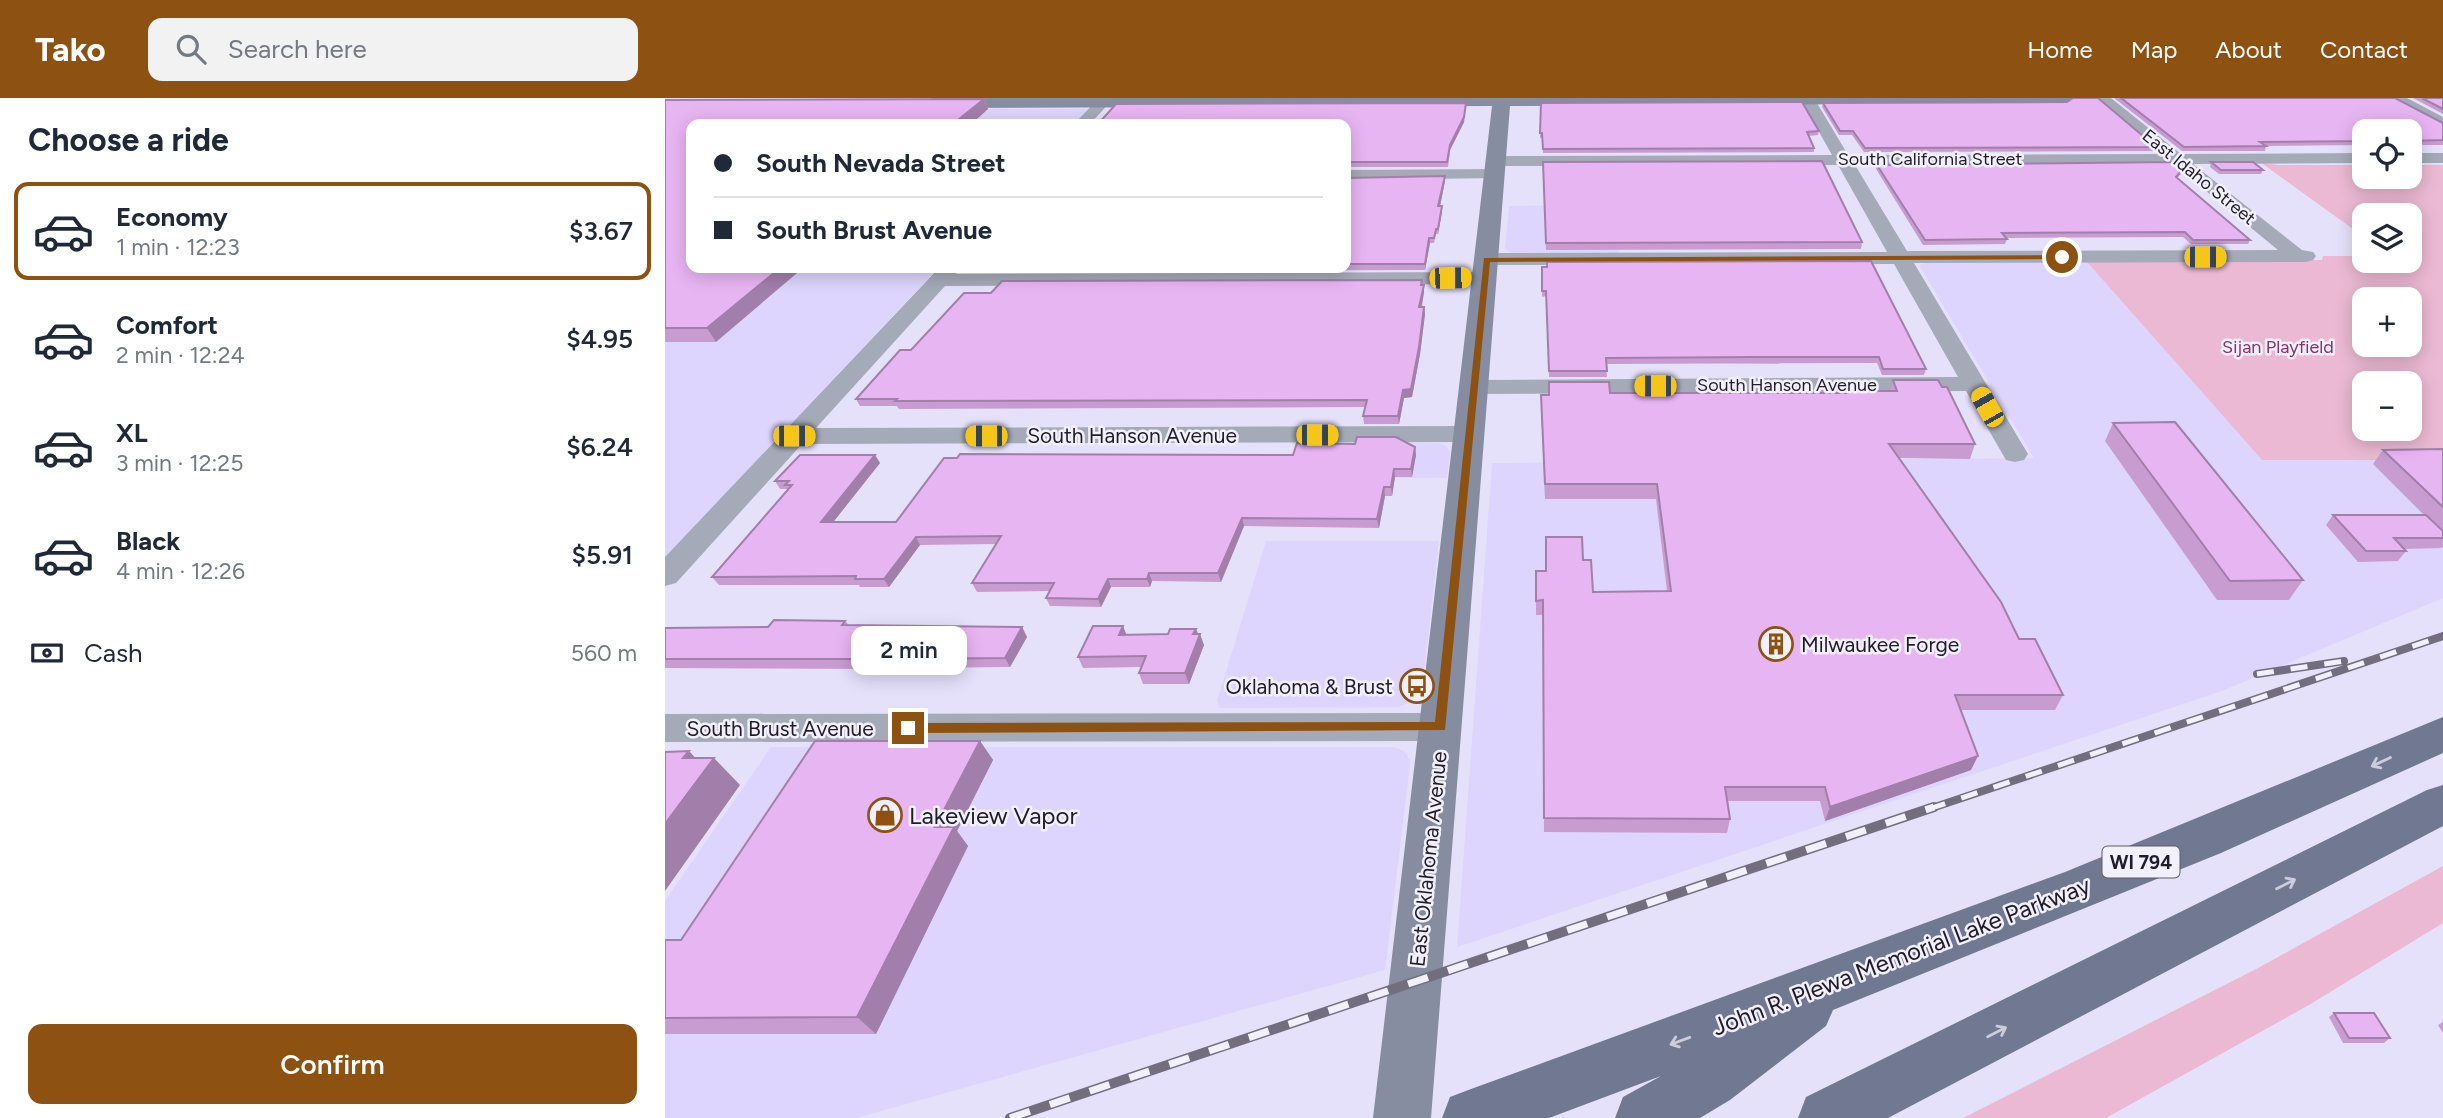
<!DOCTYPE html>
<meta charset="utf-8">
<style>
:root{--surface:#fff;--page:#f2f2f3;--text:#1f2937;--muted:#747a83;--line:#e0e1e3;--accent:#8d5111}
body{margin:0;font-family:Figtree,sans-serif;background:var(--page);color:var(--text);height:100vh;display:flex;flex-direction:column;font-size:26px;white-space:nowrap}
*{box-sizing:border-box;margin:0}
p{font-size:23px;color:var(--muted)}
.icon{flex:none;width:38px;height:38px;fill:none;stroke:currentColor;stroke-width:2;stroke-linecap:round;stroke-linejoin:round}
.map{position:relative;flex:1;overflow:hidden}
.sheet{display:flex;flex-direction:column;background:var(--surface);width:665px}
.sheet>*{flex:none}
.top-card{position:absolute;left:21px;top:21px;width:665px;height:154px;border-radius:14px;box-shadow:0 4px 18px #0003;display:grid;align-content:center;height:154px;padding:0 28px;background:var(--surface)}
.buttons{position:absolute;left:1687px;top:21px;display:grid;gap:14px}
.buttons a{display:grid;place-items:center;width:70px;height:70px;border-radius:14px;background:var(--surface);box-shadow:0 4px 18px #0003;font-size:35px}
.end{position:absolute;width:32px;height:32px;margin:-16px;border:9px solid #8d5111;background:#fff;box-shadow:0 0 0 4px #fff}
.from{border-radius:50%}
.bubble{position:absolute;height:49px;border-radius:14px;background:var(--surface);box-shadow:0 4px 18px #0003;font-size:23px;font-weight:600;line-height:49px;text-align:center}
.car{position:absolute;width:21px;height:42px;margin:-21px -10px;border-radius:9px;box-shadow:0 0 5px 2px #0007;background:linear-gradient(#f5c518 24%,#345 0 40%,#f5c518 0 76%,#345 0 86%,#f5c518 0)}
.top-card b{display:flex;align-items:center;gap:24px;height:66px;font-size:26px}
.top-card b+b{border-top:2px solid var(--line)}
.top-card i{width:18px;height:18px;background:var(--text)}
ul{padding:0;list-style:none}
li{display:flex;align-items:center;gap:21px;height:98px;margin:0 14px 10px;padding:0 14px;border:4px solid transparent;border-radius:14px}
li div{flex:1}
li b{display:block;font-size:26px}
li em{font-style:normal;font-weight:600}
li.active{border-color:var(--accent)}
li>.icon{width:63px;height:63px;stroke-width:1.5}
h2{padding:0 28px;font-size:32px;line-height:84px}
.pay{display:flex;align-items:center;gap:18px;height:77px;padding:0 28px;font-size:26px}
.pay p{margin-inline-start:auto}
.cta{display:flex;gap:14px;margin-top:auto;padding:14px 28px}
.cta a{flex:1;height:80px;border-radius:14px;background:var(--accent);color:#fff;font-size:28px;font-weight:600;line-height:80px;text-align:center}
header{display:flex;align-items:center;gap:42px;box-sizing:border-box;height:98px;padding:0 35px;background:var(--accent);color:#fff}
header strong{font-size:33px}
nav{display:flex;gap:38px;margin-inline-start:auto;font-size:24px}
.search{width:490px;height:63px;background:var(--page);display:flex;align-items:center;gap:18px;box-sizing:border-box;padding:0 24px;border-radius:14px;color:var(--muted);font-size:26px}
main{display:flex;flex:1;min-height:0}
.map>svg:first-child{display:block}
.built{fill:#ddd5fd}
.green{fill:#ebb9d3;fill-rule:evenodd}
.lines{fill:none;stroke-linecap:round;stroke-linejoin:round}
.street{fill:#a5aab8;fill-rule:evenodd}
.secondary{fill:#868da1;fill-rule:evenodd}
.primary{fill:#707991;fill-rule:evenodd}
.rail-far1-casing{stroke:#726e80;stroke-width:8}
.rail-casing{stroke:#726e80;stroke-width:10}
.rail-far1{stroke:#f3f0fd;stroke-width:5;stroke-dasharray:17;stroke-linecap:butt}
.rail{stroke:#f3f0fd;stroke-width:7;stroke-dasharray:21;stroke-linecap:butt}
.wall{fill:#c89cd1}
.shaded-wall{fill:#a27faa}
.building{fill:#e8b5f3;stroke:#a27faa;stroke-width:2}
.oneway{stroke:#ccd}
.route{fill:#8d5111}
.labels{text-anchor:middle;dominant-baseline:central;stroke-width:5;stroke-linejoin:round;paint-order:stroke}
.far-street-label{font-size:18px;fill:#201d29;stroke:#f3f0fd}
.far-park-label{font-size:18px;fill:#873267;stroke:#f3f0fd}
.shield{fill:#f3f0fd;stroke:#5f5c69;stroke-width:2}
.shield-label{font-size:19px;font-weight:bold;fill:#201d29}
.street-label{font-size:21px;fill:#201d29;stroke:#f3f0fd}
.poi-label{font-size:21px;fill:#201d29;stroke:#f3f0fd;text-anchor:start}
.near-poi-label{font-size:24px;fill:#201d29;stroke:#f3f0fd;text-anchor:start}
.near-street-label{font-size:24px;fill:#201d29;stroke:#f3f0fd}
</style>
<header>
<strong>Tako</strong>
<div class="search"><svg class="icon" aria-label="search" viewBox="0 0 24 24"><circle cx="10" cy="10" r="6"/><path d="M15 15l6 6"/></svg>Search here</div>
<nav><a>Home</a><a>Map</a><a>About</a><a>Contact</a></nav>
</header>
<main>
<section class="sheet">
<h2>Choose a ride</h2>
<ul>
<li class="active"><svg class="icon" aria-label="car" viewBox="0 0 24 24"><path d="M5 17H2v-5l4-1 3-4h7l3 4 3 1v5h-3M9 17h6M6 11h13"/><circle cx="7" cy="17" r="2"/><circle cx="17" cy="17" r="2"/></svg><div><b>Economy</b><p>1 min · 12:23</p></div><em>$3.67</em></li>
<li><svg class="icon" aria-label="car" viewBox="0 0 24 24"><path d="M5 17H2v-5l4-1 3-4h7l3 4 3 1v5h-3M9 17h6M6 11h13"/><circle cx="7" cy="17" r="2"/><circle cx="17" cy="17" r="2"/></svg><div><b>Comfort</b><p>2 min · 12:24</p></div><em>$4.95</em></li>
<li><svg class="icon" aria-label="car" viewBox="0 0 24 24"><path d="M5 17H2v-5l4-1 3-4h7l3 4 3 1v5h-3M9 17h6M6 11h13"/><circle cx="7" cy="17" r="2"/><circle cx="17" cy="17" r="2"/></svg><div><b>XL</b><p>3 min · 12:25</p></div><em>$6.24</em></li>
<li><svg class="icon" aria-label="car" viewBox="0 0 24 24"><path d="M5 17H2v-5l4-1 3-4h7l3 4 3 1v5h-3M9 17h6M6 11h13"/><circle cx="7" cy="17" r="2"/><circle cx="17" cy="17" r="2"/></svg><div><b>Black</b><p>4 min · 12:26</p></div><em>$5.91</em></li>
</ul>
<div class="pay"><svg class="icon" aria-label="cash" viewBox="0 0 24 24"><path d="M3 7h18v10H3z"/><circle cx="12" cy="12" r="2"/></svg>Cash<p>560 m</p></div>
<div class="cta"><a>Confirm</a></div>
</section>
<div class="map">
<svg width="1778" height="1020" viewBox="0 0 1778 1020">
<rect width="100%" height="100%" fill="#e6e1fb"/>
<path class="built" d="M0 9 423 11 409 26H26V170H273L0 459Z
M949 107 954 153 952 155H846L840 151 844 108Z
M1422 164 1597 362H1778V500L1557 593 792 849 827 365 1369 360 1254 167 1262 165Z
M773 345 780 347 785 354 782 380H621L631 350 635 346Z
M601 443H774L757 591 750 603 733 609 555 610 552 603Z
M106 649H729L739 653 745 662 743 684 720 872 191 1020H0V803Z"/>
<path class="green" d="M1595 64 1613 67H1699V79H1745V67H1778V362H1597L1422 164 1657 162 1658 158H1699V163H1745V117H1699V139ZM1699 201H1745V247H1699ZM1699 285H1745V331H1699Z
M1778 768V825L1644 907 1441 1020H1298L1593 870Z"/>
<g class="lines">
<path class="street" d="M434 0H449L425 26H409Z
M1135 0H1149L1183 57 1496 56 1430 0H1446L1516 56 1699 55V65L1528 66 1637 152 1648 154 1651 158 1648 162 1641 164 1249 165 1363 356 1359 362 1350 364 1341 362 1301 293 809 296 800 294 797 289 800 284 809 282 1293 279 1229 166 821 167 814 165 811 161 814 157 821 155 1222 154 1173 67 831 68 823 63 831 58 1167 57ZM1508 66 1613 152 1242 153 1190 67Z
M1724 0H1742L1778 19V30Z
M1745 55H1778V65H1745Z
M830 71 836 72 839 76 836 80 681 82V72Z
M274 170H295L291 176 820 174 827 176 830 180 827 184 820 186 280 188 151 330 804 328 813 331 817 336 813 341 804 344 137 346 11 485 0 488V459Z
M776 615 789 619 794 629 789 639 776 643 0 644V616Z"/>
<path class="secondary" d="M267 0H1410L1401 5 845 8 766 1020H708L827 8 269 10 260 5Z"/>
<path class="primary" d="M1778 619V655L1556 755 1168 912 1161 928 1065 1002 1035 1020H950L958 999 996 978 884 1020H777L785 999 806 991 1400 774Z
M1778 687V728L1223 1020H1133L1141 999 1762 692Z"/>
<g class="rail-far1-casing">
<path id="rail-far1" d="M1592 576 1679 563
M1264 711 1778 538"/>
</g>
<g class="rail-casing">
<path id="rail" d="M345 1020 1269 709"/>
</g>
<use href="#rail-far1" class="rail-far1"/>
<use href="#rail" class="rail"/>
</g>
<path class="wall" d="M1449 0H1730L1778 25V47H1745V33H1699V47L1601 48 1600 53H1517Z
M1748 0H1778V16Z
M319 1 323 11 306 26H26L51 244H0V2Z
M1402 4 1491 49 1489 53 1199 54 1187 37H1174L1157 9 1158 5Z
M801 5 799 24 785 52 783 69H681V26Z
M876 5 1154 33 1153 37 1144 38 1149 50V54L878 55 877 40H875Z
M878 64 1197 144 1196 151 881 152Z
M1546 64 1598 72 1596 76H1554L1545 69Z
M1212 67 1516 76 1512 80 1585 142 1583 146H1526L1518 139 1340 140 1342 141 1340 146 1258 147 1211 71Z
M681 80 780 83 775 108H777V113L773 136H771L769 145H765L760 172 355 173 354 170H681Z
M877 169 1261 271 1259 277H1217L1212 265 941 266 942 279H884L881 198 877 199Z
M757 182 759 194 757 209H759L760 216 755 256 747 299 739 300 734 326H699L698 318 700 309 234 311 232 308H195L191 301 246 252 326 195Z
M1228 282 1310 346 1305 361 1234 360 1354 541 1398 597 1390 612H1295L1306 672 1160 723 1155 703H1063L1065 721 1062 735 879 734 878 517H871V503L881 473 918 462 928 494 1002 493 991 401H880L876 311 945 295H1182V293H1225Z
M1448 325 1638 482 1624 502H1552L1440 343Z
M750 349 751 357 747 379H730L727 398H720L714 430 579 428 556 484 487 483 485 489H446L436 509 385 508 381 500 384 493 312 494 307 485 331 446 255 447 224 489H195L194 487H54L47 479 123 391H115L110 383 210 357 215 365 168 424H231L628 357Z
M1778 351V449L1776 450 1738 451 1741 453 1733 463 1693 464 1661 427 1668 417H1759L1708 366 1718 352Z
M180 523 184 527 357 529 362 539 345 569 249 570 246 575H208L205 571 0 570V530L103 529Z
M531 531 539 547 524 586H478L474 575 476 569 418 570 413 559 461 537 503 536Z
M315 643 328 662 292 733 303 748 211 936H0V842H16Z
M1669 915 1725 940 1719 945H1678L1664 919Z
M1778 924V935L1773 927Z"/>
<path class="shaded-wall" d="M319 1 323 11 306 26H288Z
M801 5 799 24 785 52 783 69 785 47Z
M780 78V83L774 113 773 108Z
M777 108V113L773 136V131Z
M764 140 765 145 760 172V166Z
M115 170H138L51 244 42 230Z
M759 187V194L755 216 754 209Z
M759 209 760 216 755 256 747 299 739 300 734 326 733 318 738 292Z
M750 349 751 357 747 379 746 371Z
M210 357 215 365 162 432 156 424Z
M729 371 730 379 727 398 726 389Z
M719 389 720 398 714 430 712 421Z
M577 420 579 428 556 484 553 475Z
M251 439 255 447 224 489 219 481Z
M484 475 487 483 485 489 482 481Z
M443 481 446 489 436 509 433 501Z
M458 528 462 538 454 537Z
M357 529 362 539 345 569 340 560Z
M531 531 534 540 535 536 539 547 524 586 520 575 528 536Z
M243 561 249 570 246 575 240 566Z
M315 643 328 662 292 733 303 748 211 936 192 919 270 729Z
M24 653 41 671 49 660 75 687 0 793V726L18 660Z
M1313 658 1306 672 1160 723 1165 709Z"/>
<path class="building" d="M1408 0H1433L1491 49 1200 50 1188 33H1175L1158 5 1402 4Z
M1456 0H1730L1778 25V42L1745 43V33H1699V43L1595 44 1601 48 1519 49Z
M1757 0H1778V11Z
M319 1 288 26H26V170H115L42 230H0V2Z
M1137 4 1154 33 1142 34 1149 50 878 51 877 35H875L876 5Z
M801 5 799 19 785 47 782 64H681V26H433L451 6Z
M1157 63 1197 144 881 145 878 64Z
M1509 64 1518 71 1511 79 1585 142H1528L1520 134 1337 135 1342 141 1260 142 1212 67Z
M1546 64H1588L1598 72H1556Z
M780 78 773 108H777L773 131H771L769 140H764L760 166H681V80Z
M1206 163 1261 271H1218L1214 259H1087L941 260 942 273H884L881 193H877V169H882V164Z
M757 182 756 187H759L754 209H759L754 249 746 291 738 292 733 318H698L702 302 230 303 232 301H191L235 252H246L299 195H326L337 183Z
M1228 282H1273L1277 289H1282L1310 346H1224L1336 504 1354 541H1370L1398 597H1290L1313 658 1165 709 1160 689H1060L1065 721 879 720 878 502 871 503V473H881V439H917L918 462H926L928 494 1006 493 992 386H880L876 297H884V284H944L945 295H1183L1182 293H1232Z
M1510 324 1638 482 1565 483 1448 325Z
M692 339H731L750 349 746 371H729L726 389H719L712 421 577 420 553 475H484L482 481H443L433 501 381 500 389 485H307L336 438 251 439 219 481H190L191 478 47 479 127 387H120L124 383H110L135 357H210L156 424H231L279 360H292L295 356 628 357 632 345 690 346Z
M1778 351V409L1718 352Z
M1668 417H1761L1778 433V440H1729L1741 453H1701Z
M109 522 180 523 177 527 357 529 340 560 243 561 240 566H202L205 561H0V530L103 529Z
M428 528H458L454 537 503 536 505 531H531L528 536H535L520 575H474L481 558 413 559Z
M150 643H315L270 729H289L192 919 0 920V842H16Z
M24 653 18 660H49L0 726V654Z
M1669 915H1709L1725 940H1684Z"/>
<defs><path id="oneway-shaft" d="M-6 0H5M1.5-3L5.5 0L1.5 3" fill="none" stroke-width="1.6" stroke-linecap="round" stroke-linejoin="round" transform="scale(1.75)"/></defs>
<g class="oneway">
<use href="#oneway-shaft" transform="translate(1716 664) rotate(155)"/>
<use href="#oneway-shaft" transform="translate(1621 786) rotate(-27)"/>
<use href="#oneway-shaft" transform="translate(1332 934) rotate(-27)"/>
<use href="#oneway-shaft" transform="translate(1015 943) rotate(160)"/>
</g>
<path class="route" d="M1397 157 1399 161 825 164 780 632 243 635 236 630 243 625 770 624 819 160Z"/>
<defs>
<g id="building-ring" transform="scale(1.75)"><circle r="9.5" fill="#f3f0fd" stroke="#8d5111" stroke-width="1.5"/><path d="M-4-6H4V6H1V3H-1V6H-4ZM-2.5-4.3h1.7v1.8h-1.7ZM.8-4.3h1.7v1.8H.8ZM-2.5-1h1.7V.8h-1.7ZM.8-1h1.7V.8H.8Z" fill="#8d5111"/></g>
<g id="bus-ring" transform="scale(1.75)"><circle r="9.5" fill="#f3f0fd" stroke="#8d5111" stroke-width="1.5"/><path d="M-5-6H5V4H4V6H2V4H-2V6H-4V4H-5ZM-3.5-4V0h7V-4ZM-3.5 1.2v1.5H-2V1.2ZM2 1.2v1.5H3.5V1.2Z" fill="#8d5111"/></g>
<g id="shop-ring" transform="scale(1.75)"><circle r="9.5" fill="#f3f0fd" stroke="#8d5111" stroke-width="1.5"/><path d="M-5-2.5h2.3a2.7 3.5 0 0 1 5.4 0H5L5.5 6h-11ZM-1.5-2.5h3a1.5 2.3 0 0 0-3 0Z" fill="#8d5111"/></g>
</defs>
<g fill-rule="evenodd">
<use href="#building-ring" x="1111" y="546"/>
<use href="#bus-ring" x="752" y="588"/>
<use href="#shop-ring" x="220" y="717"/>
</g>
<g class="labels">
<g class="far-street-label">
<text x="1265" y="61">South California Street</text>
<text transform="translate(1534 79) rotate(39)">East Idaho Street</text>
<text x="1122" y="287">South Hanson Avenue</text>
</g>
<g class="far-park-label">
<text x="1613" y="249">Sijan Playfield</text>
</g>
<rect class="shield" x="1437.5" y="748.5" width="77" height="31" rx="5"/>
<g class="shield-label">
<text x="1476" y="764">WI 794</text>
</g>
<g class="street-label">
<text x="467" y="337">South Hanson Avenue</text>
<text x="115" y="630">South Brust Avenue</text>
<text transform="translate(763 761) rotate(-84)">East Oklahoma Avenue</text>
</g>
<g class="poi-label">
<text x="1136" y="546">Milwaukee Forge</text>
<text x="728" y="588" text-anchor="end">Oklahoma &amp; Brust</text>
</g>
<g class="near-poi-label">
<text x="244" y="717">Lakeview Vapor</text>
</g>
<g class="near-street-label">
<text transform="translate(1236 858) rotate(-21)">John R. Plewa Memorial Lake Parkway</text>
</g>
</g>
</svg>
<div class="buttons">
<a><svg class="icon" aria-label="locate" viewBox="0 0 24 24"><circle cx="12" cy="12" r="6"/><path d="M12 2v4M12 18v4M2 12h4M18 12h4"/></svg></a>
<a><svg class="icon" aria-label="layers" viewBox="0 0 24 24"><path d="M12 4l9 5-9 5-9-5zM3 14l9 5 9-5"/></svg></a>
<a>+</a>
<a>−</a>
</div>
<i class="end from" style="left:1397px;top:159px"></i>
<i class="end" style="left:243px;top:630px"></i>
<div class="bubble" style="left:186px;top:528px;width:116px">2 min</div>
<i class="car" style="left:1540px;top:159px;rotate:90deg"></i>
<i class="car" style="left:785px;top:180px;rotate:89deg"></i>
<i class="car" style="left:990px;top:288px;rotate:270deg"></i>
<i class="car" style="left:1322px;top:309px;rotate:330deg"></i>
<i class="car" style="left:652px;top:337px;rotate:90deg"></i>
<i class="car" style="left:129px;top:338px;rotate:90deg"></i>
<i class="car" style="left:321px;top:338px;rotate:270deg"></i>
<div class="top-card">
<b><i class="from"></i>South Nevada Street</b>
<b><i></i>South Brust Avenue</b>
</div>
</div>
</main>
